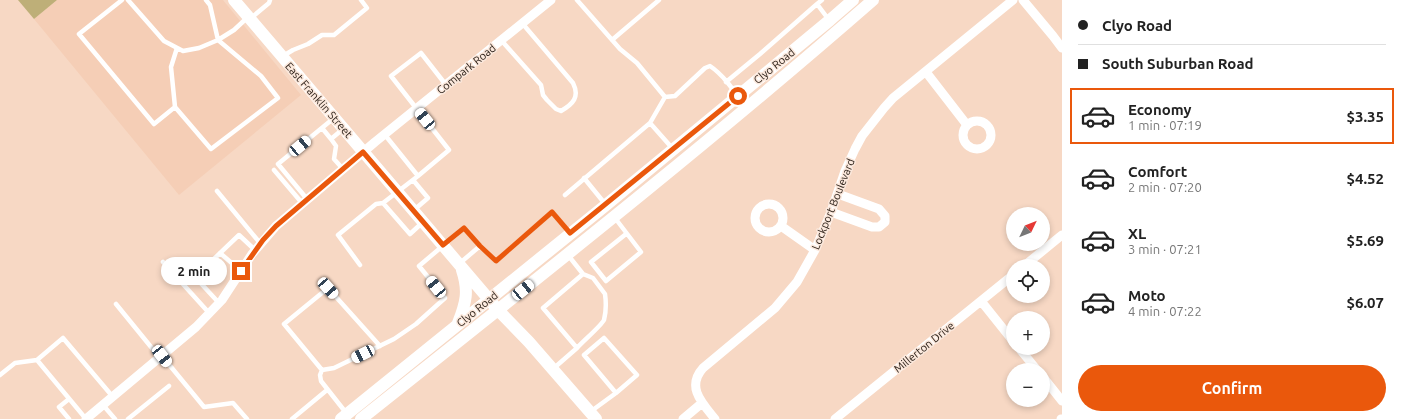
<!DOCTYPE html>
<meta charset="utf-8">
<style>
:root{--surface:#fff;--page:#f2f2f2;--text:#222;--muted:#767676;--line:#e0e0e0;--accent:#ea580c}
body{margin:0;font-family:Ubuntu,sans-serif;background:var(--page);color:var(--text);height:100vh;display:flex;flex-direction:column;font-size:15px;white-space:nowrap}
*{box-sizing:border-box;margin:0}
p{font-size:13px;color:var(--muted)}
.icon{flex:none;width:22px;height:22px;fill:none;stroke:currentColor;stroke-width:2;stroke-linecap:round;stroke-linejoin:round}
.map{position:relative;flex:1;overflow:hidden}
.drawer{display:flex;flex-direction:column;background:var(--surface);width:340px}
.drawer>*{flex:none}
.hud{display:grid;align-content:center;height:88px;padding:0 16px;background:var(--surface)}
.needle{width:26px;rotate:47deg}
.fabs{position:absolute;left:1006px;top:207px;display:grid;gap:8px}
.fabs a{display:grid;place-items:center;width:44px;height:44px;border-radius:50%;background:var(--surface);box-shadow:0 2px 6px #0003;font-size:20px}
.end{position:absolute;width:18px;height:18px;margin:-9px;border:5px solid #ea580c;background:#fff;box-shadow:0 0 0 2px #fff}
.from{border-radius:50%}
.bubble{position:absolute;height:28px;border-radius:14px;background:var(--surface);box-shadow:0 2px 6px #0003;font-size:13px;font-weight:700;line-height:28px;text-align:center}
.car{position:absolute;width:12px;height:24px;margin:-12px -6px;border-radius:5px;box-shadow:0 0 3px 1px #0007;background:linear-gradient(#fff 24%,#345 0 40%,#fff 0 76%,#345 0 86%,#fff 0)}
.hud b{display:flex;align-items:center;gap:14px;height:38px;font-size:15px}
.hud b+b{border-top:1px solid var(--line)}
.hud i{width:10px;height:10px;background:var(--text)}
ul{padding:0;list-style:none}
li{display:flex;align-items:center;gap:12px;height:56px;margin:0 8px 6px;padding:0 8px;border:2px solid transparent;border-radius:0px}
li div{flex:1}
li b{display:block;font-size:15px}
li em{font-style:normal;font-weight:700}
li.current{border-color:var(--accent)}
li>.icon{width:36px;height:36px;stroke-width:1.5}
.action{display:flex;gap:8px;margin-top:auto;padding:8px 16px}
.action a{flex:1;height:46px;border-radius:24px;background:var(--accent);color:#fff;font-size:16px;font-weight:700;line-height:46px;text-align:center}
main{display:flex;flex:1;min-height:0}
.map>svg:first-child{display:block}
.built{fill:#f5ceb6}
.green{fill:#beaf78}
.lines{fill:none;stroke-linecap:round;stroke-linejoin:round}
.service{stroke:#fff;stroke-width:4.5}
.minor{stroke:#fff;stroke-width:9}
.tertiary{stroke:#fff;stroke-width:12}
.route{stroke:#ea580c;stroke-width:5}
.labels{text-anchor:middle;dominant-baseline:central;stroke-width:3;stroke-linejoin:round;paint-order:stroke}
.street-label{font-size:11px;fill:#2b2018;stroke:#fbe8dc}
</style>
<main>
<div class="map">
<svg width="1062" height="419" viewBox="0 0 1062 419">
<rect width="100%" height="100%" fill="#f7d8c4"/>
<path class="built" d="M57 0H223L301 95 179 195 34 19Z"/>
<path class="green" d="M18 0H57L34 19Z"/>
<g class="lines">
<path class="service" d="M122 0 79 34 154 124 175 107
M128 0 164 41 183 51 199 48 218 40 234 30 248 17
M577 0 620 49 637 63 665 97 650 123 673 149
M822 0 817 4 829 20
M251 18 269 3 270 0
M501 40 541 85 543 95 547 100 556 109 561 111C573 104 580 97 573 83L522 23
M612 40 659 0
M177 48 171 67 175 107 211 149 278 98 261 76 218 40 210 5 206 0
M283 56 293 50 308 44 322 35H334L367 8 361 0
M726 82 760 54 817 4
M665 97 675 96 705 68 710 66C725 76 736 94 746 108
M322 128 331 139
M343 169 334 159 336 146 331 139 343 129
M274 170 302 203
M418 176 449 150 391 76 421 53 446 85
M584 178 606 205
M413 180 428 198 414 210
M217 191 260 243
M565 195 650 123
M307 199 278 164 334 118
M383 203 410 234 423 222
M615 218 641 252 606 281 591 262 626 234
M480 246 496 261 552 212 570 233
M220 253 241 271
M163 262 210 314
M360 265 338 235 376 204 383 203 418 176 385 135
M219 303 195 277 239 235 255 250
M116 304 160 358
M577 348C583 341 600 327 604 320 606 312 606 301 605 294L593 278 583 274
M162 356 204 407 233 403 247 419
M554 368 577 348 543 308 583 274 568 255
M322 370 284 324 328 288 380 346
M0 375 15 363 37 360
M103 405 115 419
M590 412 616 393 637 375 604 338 584 355 616 393
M347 414 321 381 320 375 322 370 334 368 394 339 416 324 445 298 419 266 464 228 480 246 460 263
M69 419 59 407 69 399
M86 419 37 360 63 338 113 397
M128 419 169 386
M292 419 327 390"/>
<path class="minor" d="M1023 0 1053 36 1062 48
M926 72 967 125
M963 135a14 14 0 1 1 28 0a14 14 0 1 1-28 0Z
M755 218a14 14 0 1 1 28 0a14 14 0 1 1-28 0Z
M831 212 872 227H879L885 222V216L879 209 838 194
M781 226 815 250
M1024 266 1062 235
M981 301 1013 341
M1019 348 1037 370
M1043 377 1062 401
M86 419 196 327 222 300 252 254 276 226 375 142 551 0
M683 419 702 403
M715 419C702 403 686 387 703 368L775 308 797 282 815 250 831 212 845 171 855 149 862 136 884 108 893 98 1013 0
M835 419 1013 275
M1061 419H1062"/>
<path class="tertiary" d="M234 0 498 310 529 342 596 419
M458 323C466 303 469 291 462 270
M341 419 606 205 830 20 853 0
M361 419C533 282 707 145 873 0"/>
</g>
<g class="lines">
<path class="route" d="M241 271 263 240 276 226 363 152 443 245 464 228 480 246 496 261 552 212 570 233 738 96"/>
</g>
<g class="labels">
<g class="street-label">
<text transform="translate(774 66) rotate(-39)">Clyo Road</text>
<text transform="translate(466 69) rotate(-39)">Compark Road</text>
<text transform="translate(319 100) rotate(49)">East Franklin Street</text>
<text transform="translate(833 204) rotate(-68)">Lockport Boulevard</text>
<text transform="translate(477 309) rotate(-39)">Clyo Road</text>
<text transform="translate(924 347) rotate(-39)">Millerton Drive</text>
</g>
</g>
</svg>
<div class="fabs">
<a><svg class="needle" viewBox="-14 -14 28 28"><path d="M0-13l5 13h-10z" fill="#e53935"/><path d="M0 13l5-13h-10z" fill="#767676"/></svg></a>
<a><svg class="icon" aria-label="locate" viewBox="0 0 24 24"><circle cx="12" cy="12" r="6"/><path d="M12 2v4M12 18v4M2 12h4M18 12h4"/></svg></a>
<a>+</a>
<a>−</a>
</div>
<i class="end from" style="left:738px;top:96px"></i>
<i class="end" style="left:241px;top:271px"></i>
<div class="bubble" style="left:161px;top:257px;width:66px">2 min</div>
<i class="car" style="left:425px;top:119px;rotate:321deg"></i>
<i class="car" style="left:300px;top:146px;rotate:50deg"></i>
<i class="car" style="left:436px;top:287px;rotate:321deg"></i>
<i class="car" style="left:328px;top:288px;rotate:138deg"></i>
<i class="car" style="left:523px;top:290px;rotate:51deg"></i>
<i class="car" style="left:363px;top:354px;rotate:244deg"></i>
<i class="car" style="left:162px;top:356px;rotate:142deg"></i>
</div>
<section class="drawer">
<div class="hud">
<b><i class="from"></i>Clyo Road</b>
<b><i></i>South Suburban Road</b>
</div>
<ul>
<li class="current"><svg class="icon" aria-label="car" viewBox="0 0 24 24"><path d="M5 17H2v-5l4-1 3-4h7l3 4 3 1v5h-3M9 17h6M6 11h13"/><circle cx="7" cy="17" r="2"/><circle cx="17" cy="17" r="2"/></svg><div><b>Economy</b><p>1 min · 07:19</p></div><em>$3.35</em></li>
<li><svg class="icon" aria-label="car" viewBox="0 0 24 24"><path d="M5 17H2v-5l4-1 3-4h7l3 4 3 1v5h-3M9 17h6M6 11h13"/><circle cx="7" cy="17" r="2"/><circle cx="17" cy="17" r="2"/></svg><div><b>Comfort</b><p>2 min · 07:20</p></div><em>$4.52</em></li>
<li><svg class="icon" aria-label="car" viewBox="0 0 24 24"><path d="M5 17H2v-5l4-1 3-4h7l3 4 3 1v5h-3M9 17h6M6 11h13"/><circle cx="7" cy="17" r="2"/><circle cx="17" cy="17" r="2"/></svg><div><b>XL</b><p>3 min · 07:21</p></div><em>$5.69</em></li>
<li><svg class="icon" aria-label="car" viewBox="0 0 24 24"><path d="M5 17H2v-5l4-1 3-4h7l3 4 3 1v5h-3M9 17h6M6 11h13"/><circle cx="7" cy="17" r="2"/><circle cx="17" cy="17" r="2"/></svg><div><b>Moto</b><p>4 min · 07:22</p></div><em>$6.07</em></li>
</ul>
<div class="action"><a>Confirm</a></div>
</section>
</main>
